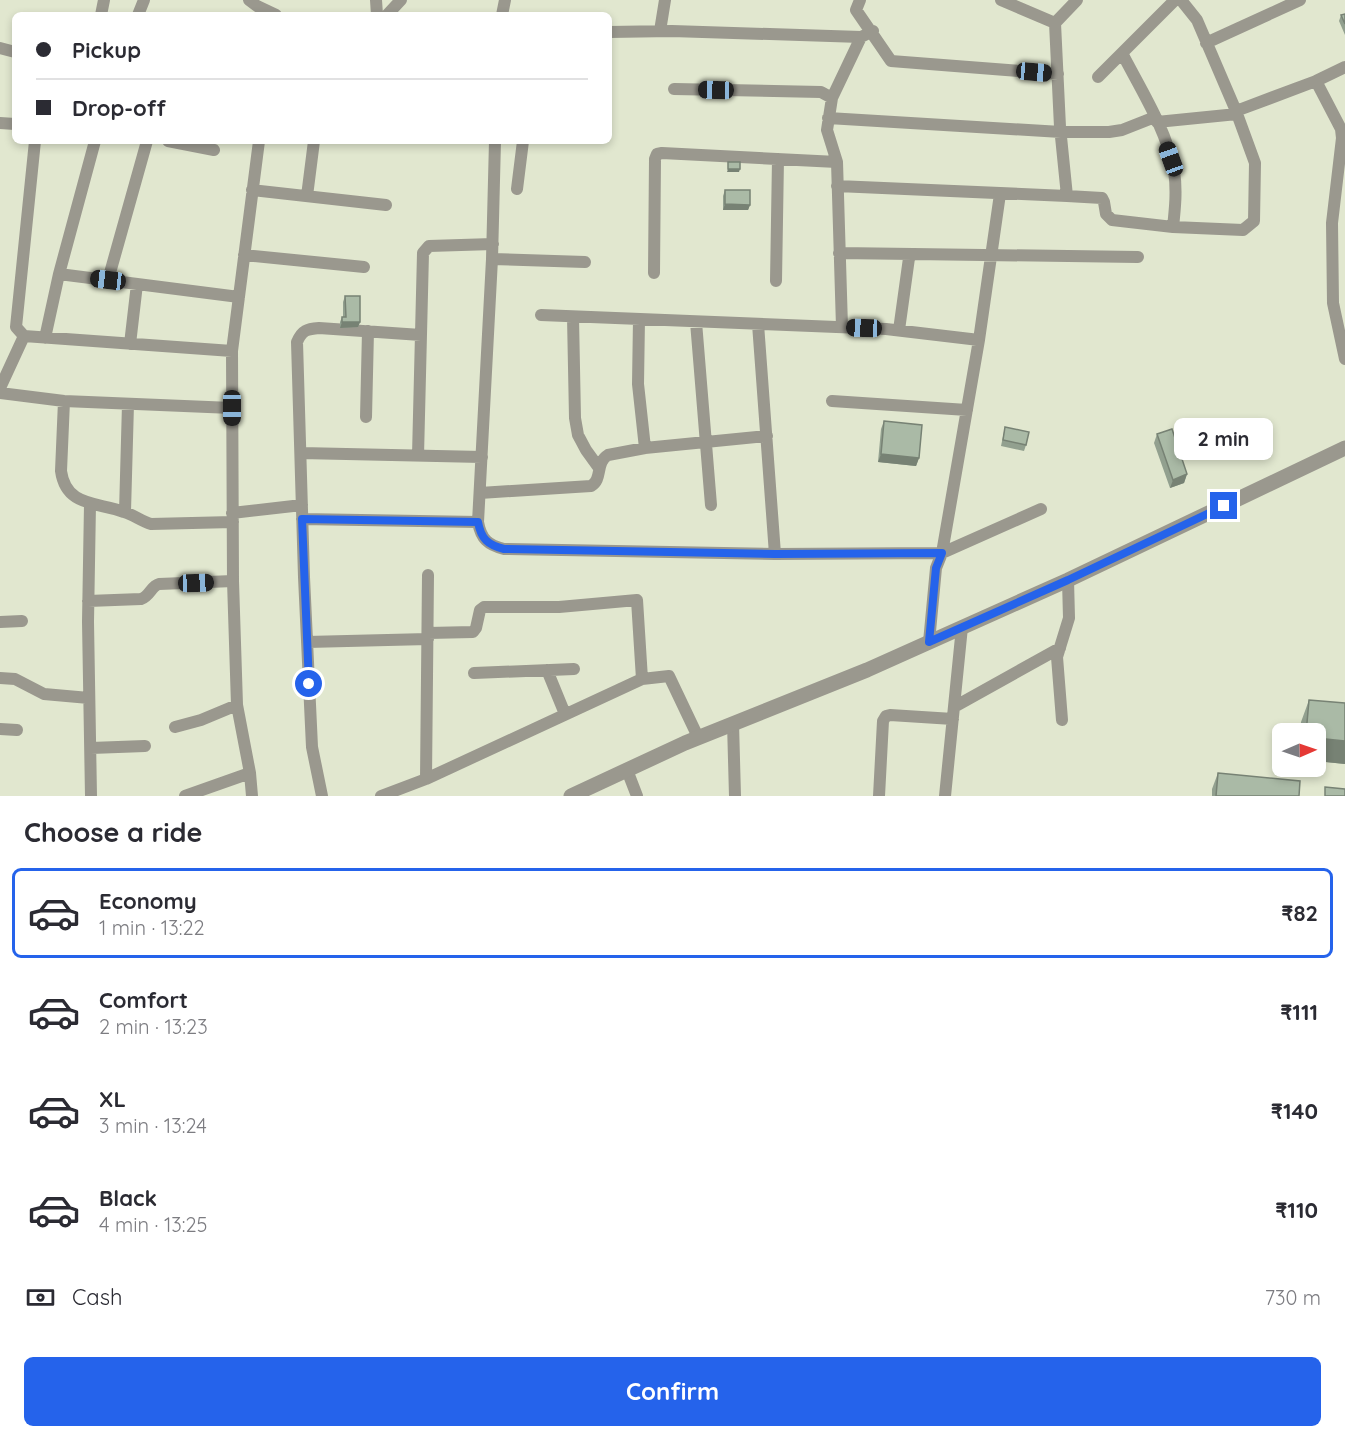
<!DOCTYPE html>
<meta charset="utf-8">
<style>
:root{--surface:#fff;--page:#f7f7f7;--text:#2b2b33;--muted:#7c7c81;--line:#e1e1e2;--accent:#2563eb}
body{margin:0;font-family:Quicksand,sans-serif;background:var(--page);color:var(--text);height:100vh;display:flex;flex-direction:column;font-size:22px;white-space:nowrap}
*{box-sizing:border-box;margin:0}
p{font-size:20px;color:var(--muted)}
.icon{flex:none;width:33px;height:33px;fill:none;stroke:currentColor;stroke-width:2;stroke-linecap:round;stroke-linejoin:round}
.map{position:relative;height:796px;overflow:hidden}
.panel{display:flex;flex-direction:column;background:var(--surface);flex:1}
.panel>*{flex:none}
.guide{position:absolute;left:12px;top:12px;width:600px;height:132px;border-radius:9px;box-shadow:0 3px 9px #0003;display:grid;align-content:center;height:132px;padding:0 24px;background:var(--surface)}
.needle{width:39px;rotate:88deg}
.buttons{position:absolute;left:1272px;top:723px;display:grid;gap:12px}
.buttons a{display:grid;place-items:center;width:54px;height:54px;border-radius:9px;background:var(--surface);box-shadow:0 3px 9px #0003;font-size:30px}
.end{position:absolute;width:27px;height:27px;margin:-14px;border:8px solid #2563eb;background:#fff;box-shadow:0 0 0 3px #fff}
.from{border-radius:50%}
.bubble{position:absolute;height:42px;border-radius:9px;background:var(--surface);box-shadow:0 3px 9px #0003;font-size:20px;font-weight:700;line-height:42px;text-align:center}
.car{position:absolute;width:18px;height:36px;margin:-18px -9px;border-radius:8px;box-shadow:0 0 4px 2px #0007;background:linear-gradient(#222 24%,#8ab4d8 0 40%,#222 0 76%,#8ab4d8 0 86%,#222 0)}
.guide b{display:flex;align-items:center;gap:21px;height:57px;font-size:22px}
.guide b+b{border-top:2px solid var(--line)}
.guide i{width:15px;height:15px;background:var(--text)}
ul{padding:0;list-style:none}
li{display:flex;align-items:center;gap:18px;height:90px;margin:0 12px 9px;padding:0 12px;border:3px solid transparent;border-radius:9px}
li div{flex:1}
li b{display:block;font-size:22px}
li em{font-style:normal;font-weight:700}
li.on{border-color:var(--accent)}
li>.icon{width:54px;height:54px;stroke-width:1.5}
h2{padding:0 24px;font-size:27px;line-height:72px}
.pay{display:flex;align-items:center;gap:15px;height:66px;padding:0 24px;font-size:22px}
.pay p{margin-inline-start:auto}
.cta{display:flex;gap:12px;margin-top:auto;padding:12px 24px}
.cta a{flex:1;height:69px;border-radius:9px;background:var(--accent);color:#fff;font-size:24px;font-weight:700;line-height:69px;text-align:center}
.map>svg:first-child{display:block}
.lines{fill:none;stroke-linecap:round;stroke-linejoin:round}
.minor{stroke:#9a988e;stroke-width:12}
.tertiary{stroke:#9a988e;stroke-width:15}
.wall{fill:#92a08f}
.shaded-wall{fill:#778274}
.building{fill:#aabaa6;stroke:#778274;stroke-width:1.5}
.route{stroke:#2563eb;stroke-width:8}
</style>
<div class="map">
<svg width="1345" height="796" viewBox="0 0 1345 796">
<rect width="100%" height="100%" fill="#e1e7cf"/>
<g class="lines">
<path class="minor" d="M249 0 257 6 276 15
M376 0 377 15
M860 0 856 10 891 61 1058 74
M1001 0 1055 23
M1077 0 1055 23 1060 127 1067 196 1102 198 1104 202 1106 214 1112 220 1173 227 1243 230 1254 221 1255 163 1236 111 1316 81 1345 67
M1181 0 1197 20 1236 111
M101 15 104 0
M138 15 144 0
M387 15 401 0
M502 15 505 0
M660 31 665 0
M609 32 672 31 861 37 873 31
M1206 43 1300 0
M0 48 15 52
M1122 53C1141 90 1167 130 1174 171 1177 190 1175 209 1173 227
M1098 77 1175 0
M1316 81 1341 129 1342 138
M674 89 821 92 832 98 827 130 837 162 842 327
M832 98 861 37
M828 118 1061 132H1109L1122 130 1155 117
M1157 122 1237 114
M0 123 15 124
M1345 139 1342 138 1332 223 1333 303 1345 359
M35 141 16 327 24 336 232 351
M168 141 214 150
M495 141 492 259 478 522C481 539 488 545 504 549L775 554 942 553 1041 509
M837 186 1067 196
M517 189 523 141
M252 190 386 205
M307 196 314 141
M839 253 913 254
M244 255 364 267
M492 259 585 262
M654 273 655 159 657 154 662 153 837 162
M59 274 239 297
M108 280 147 141
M776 281 778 159
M541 315 886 329 979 340
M573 317 575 418 578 435 586 450 599 468
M639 319 638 384 645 448
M696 322 711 505
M758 324 775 554
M899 330 909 258 913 254 1138 257
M45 338 59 274 95 141
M130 344 137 284
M0 388 24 336
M0 393 64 401 232 408
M64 401 61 471C66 507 97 502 124 512 134 515 141 521 151 524L233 522
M832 401 967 410
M366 417 368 331
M301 453 482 457
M418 456 423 253 429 246 493 244
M480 493 591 486C603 479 595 463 608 455L645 448 767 436
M90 504 88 622 91 796
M125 512 128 404
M232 513 302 505
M302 519 478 522
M88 601 141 599C150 596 151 586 159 584L233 581
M0 622 22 621
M428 633 473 632 476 628 480 610 484 607H559L637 600 642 679
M307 642 428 639
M929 642 936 568 942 553 979 340 1000 194
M547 670 565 714
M474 673 574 669
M0 678 15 679 44 694 89 698
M954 707 1060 648
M1062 720 1057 657 1069 618 1068 580
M733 723 735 796
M175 727 201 720 237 705
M0 729 17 730
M91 748 145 746
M627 770 637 796
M426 779 428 575
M185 796 250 773
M252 796 250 773 237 705 233 581 232 351 259 141
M322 796 312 747 304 577 297 342C302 330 307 329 319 328L421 335
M381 796 426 779 642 679 669 676 698 737
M879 796 883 721 886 716 890 715 953 719
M945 796 962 627"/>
<path class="tertiary" d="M571 796 685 743 867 670 1068 580 1345 448"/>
</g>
<path class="wall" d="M1345 14V35L1339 21 1341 15Z
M725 190 750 205 748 210H723V196Z
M345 296 360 322 358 327 340 328V322L342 317H343V302Z
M884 421 919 458 916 466 878 462 881 429Z
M1005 427 1026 445 1024 451 1001 446Z
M1157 434 1187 474 1184 483 1170 488 1154 443Z
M1309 700 1345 764 1316 761V734H1300L1301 722Z
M1218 773 1299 796H1212V789Z"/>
<path class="shaded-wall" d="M728 169H740L739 172H727Z
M725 204 750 205 748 210H723Z
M342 322H360L358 327 340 328Z
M881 454 919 458 916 466 878 462Z
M1187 474 1184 483 1170 488 1173 480Z
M1316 738 1345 741V764L1316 761Z"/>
<path class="building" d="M1345 14V24L1341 15Z
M728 162H740V169H728Z
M725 190H750V205L725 204Z
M345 296H360V322H342V317H346Z
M884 421 922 425 919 458 881 454Z
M1005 427 1029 432 1026 445 1003 440Z
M1172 429 1187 474 1173 480 1157 434Z
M1309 700 1345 703V741L1316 738V734H1306Z
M1218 773 1300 781 1299 796H1216Z
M1325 787 1345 789V796H1325Z"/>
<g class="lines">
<path class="route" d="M309 684 302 519 478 522C481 539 488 545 504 549L775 554 942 553 936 568 929 642 1068 580 1224 506"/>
</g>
</svg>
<div class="buttons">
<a><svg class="needle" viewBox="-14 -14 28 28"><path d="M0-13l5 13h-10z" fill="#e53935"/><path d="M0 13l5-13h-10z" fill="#7c7c81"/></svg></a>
</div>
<i class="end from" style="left:309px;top:684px"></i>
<i class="end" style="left:1224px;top:506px"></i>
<div class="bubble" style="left:1174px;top:418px;width:99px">2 min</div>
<i class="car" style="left:1034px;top:72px;rotate:95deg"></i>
<i class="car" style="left:716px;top:90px;rotate:271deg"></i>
<i class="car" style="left:1171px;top:159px;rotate:340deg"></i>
<i class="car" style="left:108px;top:280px;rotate:277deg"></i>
<i class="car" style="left:864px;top:328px;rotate:272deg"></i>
<i class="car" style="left:232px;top:408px;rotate:180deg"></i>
<i class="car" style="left:196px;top:583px;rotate:88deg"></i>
<div class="guide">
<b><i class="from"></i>Pickup</b>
<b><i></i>Drop-off</b>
</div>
</div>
<section class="panel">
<h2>Choose a ride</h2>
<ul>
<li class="on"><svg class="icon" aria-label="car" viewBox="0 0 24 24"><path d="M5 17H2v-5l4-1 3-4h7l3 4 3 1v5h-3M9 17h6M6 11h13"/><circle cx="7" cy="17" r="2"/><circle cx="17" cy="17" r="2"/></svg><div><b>Economy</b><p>1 min · 13:22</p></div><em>₹82</em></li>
<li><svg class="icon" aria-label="car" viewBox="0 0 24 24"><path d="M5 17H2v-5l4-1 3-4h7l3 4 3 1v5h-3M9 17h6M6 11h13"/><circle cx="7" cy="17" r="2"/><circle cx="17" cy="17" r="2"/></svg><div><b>Comfort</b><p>2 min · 13:23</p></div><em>₹111</em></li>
<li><svg class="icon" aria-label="car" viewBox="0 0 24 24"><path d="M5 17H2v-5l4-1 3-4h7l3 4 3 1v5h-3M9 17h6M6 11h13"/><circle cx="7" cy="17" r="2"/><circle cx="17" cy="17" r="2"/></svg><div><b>XL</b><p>3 min · 13:24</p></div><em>₹140</em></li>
<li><svg class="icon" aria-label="car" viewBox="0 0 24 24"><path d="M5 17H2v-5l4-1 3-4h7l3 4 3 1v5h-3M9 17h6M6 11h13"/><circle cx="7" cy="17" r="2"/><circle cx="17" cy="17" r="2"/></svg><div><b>Black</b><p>4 min · 13:25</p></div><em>₹110</em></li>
</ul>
<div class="pay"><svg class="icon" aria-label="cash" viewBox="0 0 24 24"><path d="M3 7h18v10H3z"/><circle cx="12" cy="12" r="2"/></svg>Cash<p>730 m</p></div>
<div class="cta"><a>Confirm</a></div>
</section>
